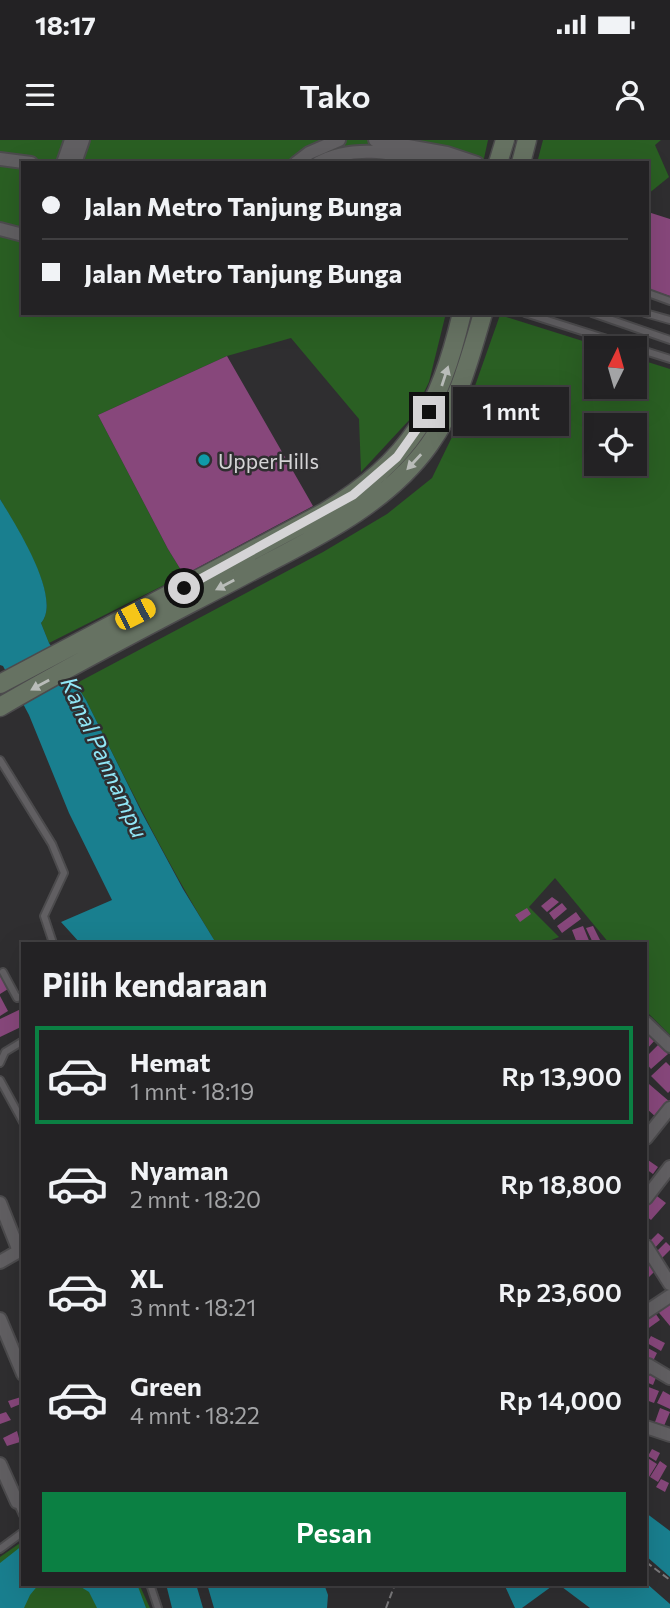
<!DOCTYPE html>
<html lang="id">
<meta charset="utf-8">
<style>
:root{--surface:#232224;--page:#2f2f31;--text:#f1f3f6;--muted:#a3a4a6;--line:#403f41;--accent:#0b8043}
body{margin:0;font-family:Commissioner,sans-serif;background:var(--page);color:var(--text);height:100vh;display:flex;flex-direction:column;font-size:26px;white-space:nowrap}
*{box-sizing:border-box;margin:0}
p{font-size:23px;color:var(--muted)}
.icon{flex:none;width:38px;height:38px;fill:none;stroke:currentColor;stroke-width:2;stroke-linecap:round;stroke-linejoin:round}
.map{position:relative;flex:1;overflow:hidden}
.sheet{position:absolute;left:21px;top:802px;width:626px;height:644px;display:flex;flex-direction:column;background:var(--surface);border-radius:0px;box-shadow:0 7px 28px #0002,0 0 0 2px var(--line)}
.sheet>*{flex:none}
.hud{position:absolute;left:21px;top:21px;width:628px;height:154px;border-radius:0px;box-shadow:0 7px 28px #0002,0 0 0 2px var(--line);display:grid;align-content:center;height:154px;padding:0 21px;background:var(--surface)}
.needle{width:46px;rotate:5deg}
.buttons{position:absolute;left:584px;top:196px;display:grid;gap:14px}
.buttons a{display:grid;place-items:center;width:63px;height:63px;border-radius:0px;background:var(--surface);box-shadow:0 7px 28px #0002,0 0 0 2px var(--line);font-size:35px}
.end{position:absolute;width:32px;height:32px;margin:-16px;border:9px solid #d5d4d6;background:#111;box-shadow:0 0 0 4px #111}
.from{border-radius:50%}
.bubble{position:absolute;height:49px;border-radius:0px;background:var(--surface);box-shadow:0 7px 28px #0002,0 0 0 2px var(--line);font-size:23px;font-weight:600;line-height:49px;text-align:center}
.car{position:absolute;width:21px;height:42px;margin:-21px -10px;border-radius:9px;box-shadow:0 0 5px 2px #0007;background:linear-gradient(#f5c518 24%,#345 0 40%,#f5c518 0 76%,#345 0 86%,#f5c518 0)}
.hud b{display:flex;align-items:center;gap:24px;height:66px;font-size:26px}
.hud b+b{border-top:2px solid var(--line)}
.hud i{width:18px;height:18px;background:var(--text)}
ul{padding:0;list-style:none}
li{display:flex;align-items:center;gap:21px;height:98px;margin:0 14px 10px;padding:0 7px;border:4px solid transparent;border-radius:0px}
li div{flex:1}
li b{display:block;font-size:26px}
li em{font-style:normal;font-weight:600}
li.current{border-color:var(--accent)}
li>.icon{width:63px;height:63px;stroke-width:1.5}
h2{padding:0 21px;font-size:32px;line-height:84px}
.primary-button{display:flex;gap:14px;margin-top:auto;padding:14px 21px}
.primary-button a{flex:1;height:80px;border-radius:0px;background:var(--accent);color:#fff;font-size:28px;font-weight:600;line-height:80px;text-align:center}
.status{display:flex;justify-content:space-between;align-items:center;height:49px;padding:0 35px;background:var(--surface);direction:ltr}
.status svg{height:19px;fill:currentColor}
header{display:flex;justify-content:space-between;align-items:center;height:91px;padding:0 21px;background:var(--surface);font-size:32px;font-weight:600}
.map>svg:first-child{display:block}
.green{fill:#2a5f23;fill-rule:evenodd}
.water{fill:#197f8f}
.building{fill:#87477b}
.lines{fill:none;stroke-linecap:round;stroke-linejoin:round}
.lane-casing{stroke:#4c4b4d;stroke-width:10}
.street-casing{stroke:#4c4b4d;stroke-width:16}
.secondary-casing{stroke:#4c4b4d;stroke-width:21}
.path{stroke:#7b7a7c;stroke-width:2;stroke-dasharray:7 3.5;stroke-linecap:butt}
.lane{stroke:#615f62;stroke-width:6}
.street{stroke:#615f62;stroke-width:12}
.secondary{stroke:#667262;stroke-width:18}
.oneway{fill:#b9bcb9}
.route{stroke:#d5d4d6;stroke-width:9}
.culture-dot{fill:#0f9aa8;stroke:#2f2e30;stroke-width:2.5}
.labels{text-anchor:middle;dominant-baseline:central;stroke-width:5;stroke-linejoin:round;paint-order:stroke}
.poi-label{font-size:21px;fill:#d5d4d6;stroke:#2f2e30;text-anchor:start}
.water-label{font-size:23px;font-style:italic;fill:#91e6f6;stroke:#2f2e30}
</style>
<div class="status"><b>18:17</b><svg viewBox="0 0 49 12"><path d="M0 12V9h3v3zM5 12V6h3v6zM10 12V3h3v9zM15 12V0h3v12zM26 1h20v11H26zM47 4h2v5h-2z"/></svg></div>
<header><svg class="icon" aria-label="menu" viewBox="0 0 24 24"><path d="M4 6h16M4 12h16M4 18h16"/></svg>Tako<svg class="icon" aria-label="person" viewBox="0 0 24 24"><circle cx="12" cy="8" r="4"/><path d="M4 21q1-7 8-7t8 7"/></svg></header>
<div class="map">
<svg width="670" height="1468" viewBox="0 0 670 1468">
<rect width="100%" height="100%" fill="#2f2e30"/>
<path class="green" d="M0 0H488L483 23H23V173H446L429 242 412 277 361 332 359 279 291 198 227 216 98 275 168 409 184 435 49 503 41 483C63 458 14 384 0 359Z
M543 0H661L655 5 669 37 648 54V23H537Z
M500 175 605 208H597V247H635V218L670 229V895L646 871V803H609L555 738 529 767 559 797 544 803H216C168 725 127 643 86 560L75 544 323 412 387 374 432 338 470 260ZM597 285H635V324H597Z
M23 1401V1444H139L150 1468H0V1417Z"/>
<path class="water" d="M0 359C15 384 63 458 41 483L49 503 86 560 142 673 183 749 216 803H80L61 782 112 760 69 673 29 575 3 526 0 525Z
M646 1373 670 1391V1437L646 1416Z
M23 1405V1444H39L30 1455 24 1468H0V1423Z
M646 1443 670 1464V1468H590L558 1444Z
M76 1444H137L146 1468H97L89 1452Z
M166 1444H196L203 1468H172Z
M207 1444H324L328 1455 327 1468H214Z
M504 1444H555L522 1468H515Z"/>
<path class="building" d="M648 72 670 79V156L648 149Z
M227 216 313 366 184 435 168 409 98 275Z
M552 757 559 762 547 772 541 766Z
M562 763 567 769 554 780 549 773Z
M527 768 531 774 520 782 515 775Z
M576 772 581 779 562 793 557 786Z
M583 786 590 803H577L572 790Z
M593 786 601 802 599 803H593L586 788Z
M0 834 8 849 0 854Z
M0 856 8 871 0 876Z
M23 868V886L0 897V879Z
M648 892 656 899 646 910V894Z
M659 904 668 914 651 929 646 923V917Z
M666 922 670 926V951L668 953 651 936Z
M649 944 670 962 657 978 646 968V947Z
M648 1020 658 1027 653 1034 646 1029Z
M653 1053 666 1063 651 1080 646 1076V1062Z
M658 1093 664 1098 653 1110 647 1104Z
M666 1102 670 1106V1110L662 1118 656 1112Z
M649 1123 656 1130 646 1140V1126Z
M670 1159V1186L655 1168Z
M653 1170 660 1180 646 1190V1175Z
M651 1196 665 1203 661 1211 647 1203Z
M646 1207 657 1213 651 1225 646 1222Z
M648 1231 657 1235 653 1245 646 1242Z
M646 1246 659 1251 654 1263 646 1260Z
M663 1251 670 1255V1269L657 1263Z
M21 1257 23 1263 11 1268 8 1261Z
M660 1268 670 1272 664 1286 655 1282Z
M6 1272 11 1280 0 1284V1274Z
M17 1291 20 1302 7 1306 3 1298Z
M652 1309 660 1313 656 1321 648 1316Z
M646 1317 657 1324 649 1337 646 1336Z
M660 1321 667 1326 658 1342 650 1337Z
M661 1339 669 1343 665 1352 656 1347Z"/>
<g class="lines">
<g class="lane-casing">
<path id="lane" d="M648 153 670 161
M525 173 670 219
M592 173 670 200
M645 173 670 180
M0 620 52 704 64 733 44 776 53 803
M3 832 17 858 23 855
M0 923 5 912 23 901
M0 940 23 982
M17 1362 23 1375
M0 1409 23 1392
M150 1444 158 1468"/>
</g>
<g class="street-casing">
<path id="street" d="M375 0 447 13 477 23
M0 19 31 23
M63 23 71 0
M75 23 83 0
M296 23 309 13 339 0
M318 23C356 2 401 15 442 23
M0 89 23 95
M646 883 670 906
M646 998 670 968
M646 1058 670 1027
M0 1063 19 1111 0 1122
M646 1106 670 1144
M646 1172 670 1156
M0 1179 23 1234
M646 1229 648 1225 670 1238
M646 1287 670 1295
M0 1324 17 1362"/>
</g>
<g class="secondary-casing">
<path id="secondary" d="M498 23 505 0
M521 23 527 0
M0 544 325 372C411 319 439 270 462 173
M0 567C78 521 159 480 239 438 306 402 383 369 429 305 458 264 469 221 483 173"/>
</g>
<path class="path" d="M646 1422 670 1440
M386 1468 395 1444"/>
<use href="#lane" class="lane"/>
<use href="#street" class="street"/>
<use href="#secondary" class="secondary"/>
</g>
<defs><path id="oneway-solid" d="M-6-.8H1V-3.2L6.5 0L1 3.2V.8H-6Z" transform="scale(1.75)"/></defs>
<g class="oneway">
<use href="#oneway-solid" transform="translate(445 236) rotate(-72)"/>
<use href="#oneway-solid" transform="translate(414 322) rotate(133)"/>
<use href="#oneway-solid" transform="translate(225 445) rotate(152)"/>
<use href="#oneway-solid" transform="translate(40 545) rotate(151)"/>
</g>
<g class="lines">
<path class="route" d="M184 448 353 355 397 317 429 272"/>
</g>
<circle class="culture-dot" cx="204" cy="320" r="7"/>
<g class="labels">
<g class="poi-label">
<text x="218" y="320">UpperHills</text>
</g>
<g class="water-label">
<text transform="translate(105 617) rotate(65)">Kanal Pannampu</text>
</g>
</g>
</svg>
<div class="buttons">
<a><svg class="needle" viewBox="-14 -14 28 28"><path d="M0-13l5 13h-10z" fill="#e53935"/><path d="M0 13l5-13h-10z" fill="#a3a4a6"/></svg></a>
<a><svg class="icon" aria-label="locate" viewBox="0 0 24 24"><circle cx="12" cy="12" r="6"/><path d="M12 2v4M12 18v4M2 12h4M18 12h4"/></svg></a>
</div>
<i class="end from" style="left:184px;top:448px"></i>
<i class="end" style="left:429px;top:272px"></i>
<div class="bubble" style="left:453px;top:247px;width:116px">1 mnt</div>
<i class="car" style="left:135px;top:474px;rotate:63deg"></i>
<div class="hud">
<b><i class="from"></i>Jalan Metro Tanjung Bunga</b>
<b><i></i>Jalan Metro Tanjung Bunga</b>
</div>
<section class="sheet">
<h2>Pilih kendaraan</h2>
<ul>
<li class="current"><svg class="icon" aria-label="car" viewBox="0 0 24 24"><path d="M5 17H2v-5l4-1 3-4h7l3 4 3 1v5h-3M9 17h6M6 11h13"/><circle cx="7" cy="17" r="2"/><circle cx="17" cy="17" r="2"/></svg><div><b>Hemat</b><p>1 mnt · 18:19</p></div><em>Rp 13,900</em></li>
<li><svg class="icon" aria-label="car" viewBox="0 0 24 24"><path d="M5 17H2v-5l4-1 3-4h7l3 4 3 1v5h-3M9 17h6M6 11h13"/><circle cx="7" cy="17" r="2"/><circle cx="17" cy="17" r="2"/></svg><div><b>Nyaman</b><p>2 mnt · 18:20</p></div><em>Rp 18,800</em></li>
<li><svg class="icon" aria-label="car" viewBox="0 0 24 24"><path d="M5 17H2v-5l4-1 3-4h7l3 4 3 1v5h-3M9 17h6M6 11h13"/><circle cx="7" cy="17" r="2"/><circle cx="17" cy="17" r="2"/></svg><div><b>XL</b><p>3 mnt · 18:21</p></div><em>Rp 23,600</em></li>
<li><svg class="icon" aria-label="car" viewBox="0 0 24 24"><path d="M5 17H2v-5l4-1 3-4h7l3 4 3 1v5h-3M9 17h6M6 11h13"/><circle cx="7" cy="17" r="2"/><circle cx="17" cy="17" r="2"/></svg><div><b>Green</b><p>4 mnt · 18:22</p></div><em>Rp 14,000</em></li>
</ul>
<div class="primary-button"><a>Pesan</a></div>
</section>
</div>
